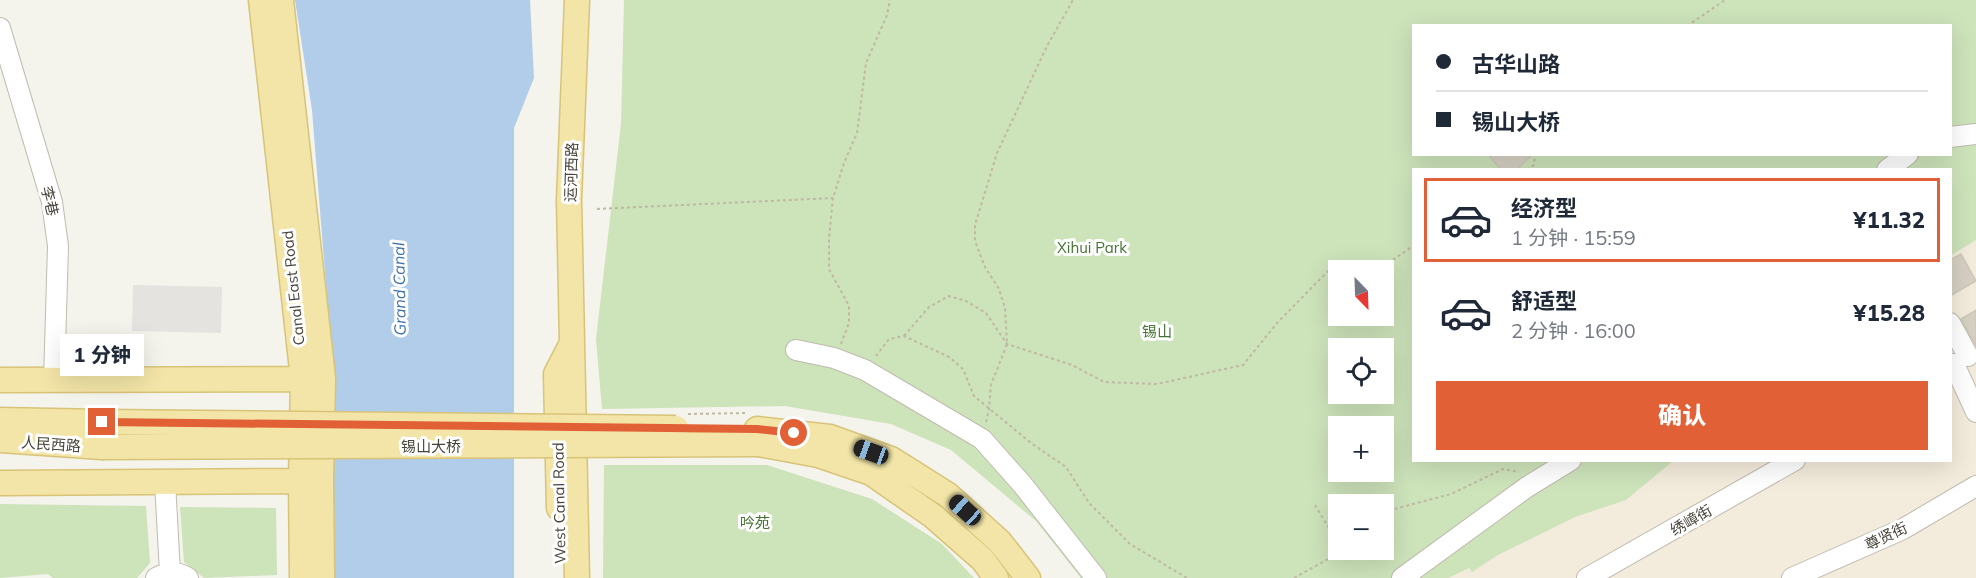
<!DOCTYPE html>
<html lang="zh">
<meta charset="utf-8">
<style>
:root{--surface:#fff;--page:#f2f2f3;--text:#1f2937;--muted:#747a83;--line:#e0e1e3;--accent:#e26036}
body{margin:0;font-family:Mulish,"Noto Sans SC",sans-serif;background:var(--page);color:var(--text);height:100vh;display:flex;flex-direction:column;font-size:22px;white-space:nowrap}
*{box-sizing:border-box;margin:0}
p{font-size:20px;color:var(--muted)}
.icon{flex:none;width:33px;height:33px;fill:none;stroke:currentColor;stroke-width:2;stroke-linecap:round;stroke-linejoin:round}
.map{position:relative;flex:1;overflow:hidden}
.sheet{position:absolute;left:1412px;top:168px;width:540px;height:294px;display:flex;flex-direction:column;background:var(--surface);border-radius:0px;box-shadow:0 6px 24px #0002}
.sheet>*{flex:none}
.guide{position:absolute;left:1412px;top:24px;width:540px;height:132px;border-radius:0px;box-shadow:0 6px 24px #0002;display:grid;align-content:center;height:132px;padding:0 24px;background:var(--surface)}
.needle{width:39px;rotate:157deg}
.tools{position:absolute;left:1328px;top:260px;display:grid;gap:12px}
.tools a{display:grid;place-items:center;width:66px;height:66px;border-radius:0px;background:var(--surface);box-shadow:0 6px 24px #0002;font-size:30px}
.end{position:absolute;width:27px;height:27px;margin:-14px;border:8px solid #e26036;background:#fff;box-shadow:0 0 0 3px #fff}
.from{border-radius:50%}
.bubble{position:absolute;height:42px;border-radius:0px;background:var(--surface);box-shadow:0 6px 24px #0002;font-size:20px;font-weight:800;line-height:42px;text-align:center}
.car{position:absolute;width:18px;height:36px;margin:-18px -9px;border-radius:8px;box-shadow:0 0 4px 2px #0007;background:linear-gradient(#222 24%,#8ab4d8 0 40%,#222 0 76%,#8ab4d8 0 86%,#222 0)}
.guide b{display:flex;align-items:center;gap:21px;height:57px;font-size:22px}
.guide b+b{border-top:2px solid var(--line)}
.guide i{width:15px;height:15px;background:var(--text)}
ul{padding:10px 0 0;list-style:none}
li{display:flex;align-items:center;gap:18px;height:84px;margin:0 12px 9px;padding:0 12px;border:3px solid transparent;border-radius:0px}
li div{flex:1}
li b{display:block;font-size:22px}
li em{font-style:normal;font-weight:800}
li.active{border-color:var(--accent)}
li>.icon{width:54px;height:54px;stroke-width:1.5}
.button{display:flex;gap:12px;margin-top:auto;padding:12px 24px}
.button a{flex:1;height:69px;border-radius:0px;background:var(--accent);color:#fff;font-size:24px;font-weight:800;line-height:69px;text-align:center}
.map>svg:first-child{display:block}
.commercial{fill:#f3ebdb}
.green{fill:#cde3ba;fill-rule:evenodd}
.parking{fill:#e4e3e0}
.water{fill:#b1cde9}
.building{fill:#d5d0c3;stroke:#cfc8b7;stroke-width:1.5}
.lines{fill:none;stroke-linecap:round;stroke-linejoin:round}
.minor-casing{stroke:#bfbbb0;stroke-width:22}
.major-casing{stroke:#d7c478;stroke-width:27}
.path{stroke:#bfb8a3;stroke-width:2;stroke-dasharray:3 3;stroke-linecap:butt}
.minor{stroke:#fff;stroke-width:20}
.major{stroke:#f3e5a7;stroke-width:24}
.major-bridge-casing{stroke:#d7c478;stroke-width:27;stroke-linecap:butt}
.major-bridge{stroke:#f3e5a7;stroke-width:24}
.route{stroke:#e26036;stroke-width:8}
.labels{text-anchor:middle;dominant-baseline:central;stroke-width:6;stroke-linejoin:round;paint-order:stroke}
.street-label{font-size:15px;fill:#48443b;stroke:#fff}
.park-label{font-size:15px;fill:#467434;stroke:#fff}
.water-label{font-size:16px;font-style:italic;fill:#3f72a9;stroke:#fff}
</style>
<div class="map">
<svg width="1976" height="578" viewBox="0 0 1976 578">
<rect width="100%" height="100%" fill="#f4f3ec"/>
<path class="commercial" d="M1976 240V578H1417L1459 557 1472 571 1631 461 1950 460V256Z"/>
<path class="green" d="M624 0H1976V240L1950 256V170H1413V460L1673 461 1626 500 1575 517 1498 555 1472 572 1469 568 1448 578H1081L1036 521 951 450 891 424 785 406 602 409 596 339 621 124ZM1413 26H1950V154H1413ZM1338 270H1383V315H1338ZM1338 348H1383V393H1338ZM1338 426H1383V471H1338ZM1338 504H1383V549H1338Z
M604 465H767L872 499 942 544 974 578H603Z
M0 504 146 506 150 563 137 578H53L48 574 0 578Z
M180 507 276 508 277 575 204 578 184 562Z"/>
<path class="parking" d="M133 285 222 287 221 333 132 331Z"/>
<path class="water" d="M295 0H530L534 78 514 128V578H334L332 361 312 110Z"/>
<path class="building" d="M1488 154H1533L1516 170H1501Z
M1961 254 1976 281 1950 296V260Z
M1976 310V346L1961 319Z"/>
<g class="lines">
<g class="minor-casing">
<path id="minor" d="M0 28 52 202 58 246 54 381
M1950 137 1976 134
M1887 170 1908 154
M1950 323 1968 356
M796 350 834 358 865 370 982 439 1022 484 1096 578
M1954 364 1976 412
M165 482 170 573
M156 578C168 571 177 571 188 578
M1402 578 1527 487 1571 460
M1587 578 1795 460
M1792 578 1903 529 1976 486"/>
</g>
<g class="major-casing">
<path id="major" d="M261 0 303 379 301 481 302 578
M281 0 323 378 321 481 322 578
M577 0 569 200 577 578
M0 380 303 379
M0 420 102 422
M757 429 830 437 891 459 948 495 1000 542 1028 578
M0 440 102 447
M759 444 818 455 871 473 933 516 983 560 996 578
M0 483 301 481
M559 508 556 374 571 345"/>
</g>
<path class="path" d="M1687 26 1725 0
M1527 170 1534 165 1535 154
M597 209 833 198
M1378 270 1413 246
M904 336 929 307 949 296 966 301 986 313 1007 344 1072 365 1104 382 1157 384 1243 365 1278 322 1332 267 1348 270
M841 344 849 323V306L829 269V238L833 198 844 163 857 133 866 63 887 15 890 0
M876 356 889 339 904 336 949 357 963 369 974 396 1031 443 1066 467 1089 503 1130 544 1187 578
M688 414 748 413
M986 422 989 409 991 385 1007 344 1005 308 999 289 985 267 975 241V225L997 153 1047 46 1073 0
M1315 505 1338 543
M1383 512 1451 494 1503 469 1519 472
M1294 578 1346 549"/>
<use href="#minor" class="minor"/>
<use href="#major" class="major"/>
<g class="major-bridge-casing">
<path id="major-bridge" d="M102 422 676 428
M102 447 759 444"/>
</g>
<use href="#major-bridge" class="major-bridge"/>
</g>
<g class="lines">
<path class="route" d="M102 422 757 429 794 433"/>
</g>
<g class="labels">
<g class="street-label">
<text transform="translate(571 172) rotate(-88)">运河西路</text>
<text transform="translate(50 201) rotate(77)">李巷</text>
<text transform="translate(293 288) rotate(-96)">Canal East Road</text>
<text transform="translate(51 444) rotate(4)">人民西路</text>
<text x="431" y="446">锡山大桥</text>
<text transform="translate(559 503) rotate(-91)">West Canal Road</text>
<text transform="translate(1691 520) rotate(-30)">绣嶂街</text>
<text transform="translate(1886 536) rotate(-25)">尊贤街</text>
</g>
<g class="park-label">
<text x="1092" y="247">Xihui Park</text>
<text x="1157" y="331">锡山</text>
<text x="755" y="522">吟苑</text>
</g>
<g class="water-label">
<text transform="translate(399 289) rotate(-91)">Grand Canal</text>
</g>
</g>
</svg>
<div class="tools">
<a><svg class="needle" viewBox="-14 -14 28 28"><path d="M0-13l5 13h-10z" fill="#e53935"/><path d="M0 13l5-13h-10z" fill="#747a83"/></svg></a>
<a><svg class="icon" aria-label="locate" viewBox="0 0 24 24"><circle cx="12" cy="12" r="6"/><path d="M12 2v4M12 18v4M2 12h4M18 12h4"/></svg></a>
<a>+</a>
<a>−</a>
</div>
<i class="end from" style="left:794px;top:433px"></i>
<i class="end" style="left:102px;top:422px"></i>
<div class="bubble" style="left:60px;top:334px;width:84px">1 分钟</div>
<i class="car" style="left:871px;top:452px;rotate:290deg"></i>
<i class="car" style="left:965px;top:510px;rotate:312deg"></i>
<div class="guide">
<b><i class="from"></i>古华山路</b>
<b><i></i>锡山大桥</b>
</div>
<section class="sheet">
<ul>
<li class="active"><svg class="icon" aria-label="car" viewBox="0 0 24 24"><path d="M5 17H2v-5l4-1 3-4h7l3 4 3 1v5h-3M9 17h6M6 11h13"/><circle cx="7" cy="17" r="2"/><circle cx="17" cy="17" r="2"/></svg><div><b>经济型</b><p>1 分钟 · 15:59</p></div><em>¥11.32</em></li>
<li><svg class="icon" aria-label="car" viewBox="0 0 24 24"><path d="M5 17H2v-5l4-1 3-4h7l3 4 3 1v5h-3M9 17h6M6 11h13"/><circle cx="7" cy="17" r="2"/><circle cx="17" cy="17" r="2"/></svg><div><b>舒适型</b><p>2 分钟 · 16:00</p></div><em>¥15.28</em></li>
</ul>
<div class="button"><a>确认</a></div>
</section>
</div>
